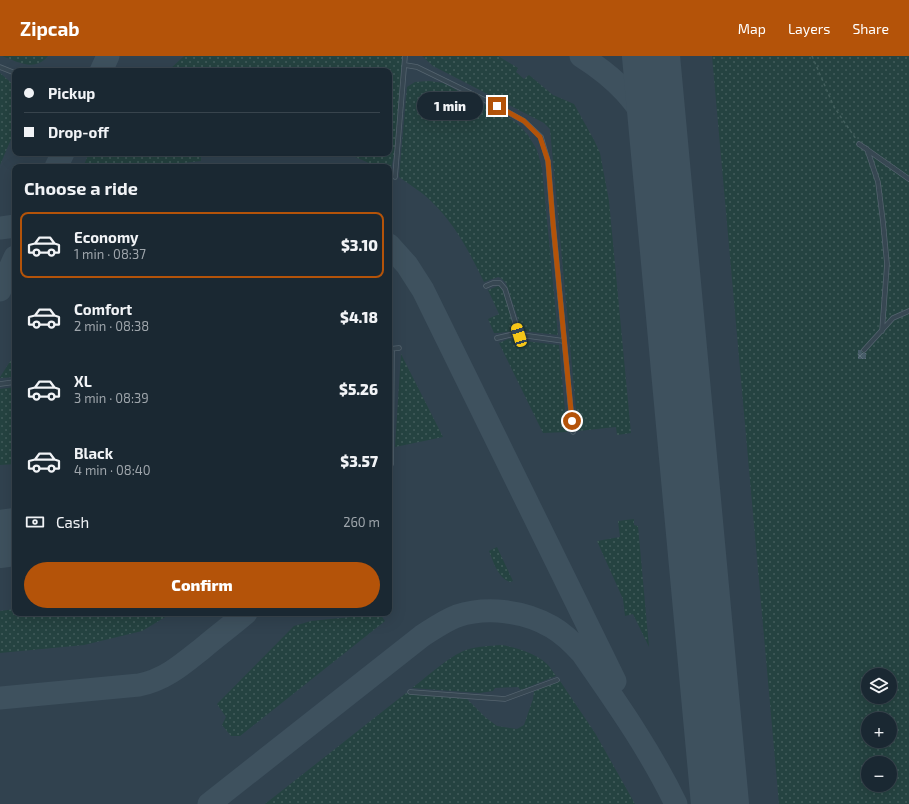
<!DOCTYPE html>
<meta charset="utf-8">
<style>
:root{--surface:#1a2832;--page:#27343e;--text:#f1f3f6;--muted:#9fa6ac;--line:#38444d;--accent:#b45309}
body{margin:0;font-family:"Exo 2",sans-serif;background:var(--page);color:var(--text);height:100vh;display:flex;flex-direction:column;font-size:15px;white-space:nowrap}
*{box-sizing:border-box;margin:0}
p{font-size:13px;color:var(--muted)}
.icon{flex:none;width:22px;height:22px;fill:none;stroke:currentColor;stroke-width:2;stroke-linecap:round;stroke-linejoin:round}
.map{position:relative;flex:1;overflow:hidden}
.panel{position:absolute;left:12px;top:108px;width:380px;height:452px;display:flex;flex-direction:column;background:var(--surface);border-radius:8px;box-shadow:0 4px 16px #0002,0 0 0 1px var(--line)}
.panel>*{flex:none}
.banner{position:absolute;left:12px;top:12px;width:380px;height:88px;border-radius:8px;box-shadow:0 4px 16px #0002,0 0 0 1px var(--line);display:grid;align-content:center;height:88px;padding:0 12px;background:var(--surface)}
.buttons{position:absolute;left:861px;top:612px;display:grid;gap:8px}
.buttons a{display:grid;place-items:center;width:36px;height:36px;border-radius:50%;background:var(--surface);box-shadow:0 4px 16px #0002,0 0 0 1px var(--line);font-size:20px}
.end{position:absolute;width:18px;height:18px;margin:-9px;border:5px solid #b45309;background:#fff;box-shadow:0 0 0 2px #fff}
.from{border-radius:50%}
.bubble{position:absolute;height:28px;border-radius:14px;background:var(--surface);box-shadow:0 4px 16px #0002,0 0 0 1px var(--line);font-size:13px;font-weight:800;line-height:28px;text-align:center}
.car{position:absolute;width:12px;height:24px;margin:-12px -6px;border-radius:5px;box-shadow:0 0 3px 1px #0007;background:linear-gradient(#f5c518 24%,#345 0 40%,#f5c518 0 76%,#345 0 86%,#f5c518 0)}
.banner b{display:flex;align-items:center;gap:14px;height:38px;font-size:15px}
.banner b+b{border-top:1px solid var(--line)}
.banner i{width:10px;height:10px;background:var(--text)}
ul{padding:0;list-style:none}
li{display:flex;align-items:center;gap:12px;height:66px;margin:0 8px 6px;padding:0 4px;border:2px solid transparent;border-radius:8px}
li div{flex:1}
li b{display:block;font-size:15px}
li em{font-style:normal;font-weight:800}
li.current{border-color:var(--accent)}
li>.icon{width:36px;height:36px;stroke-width:1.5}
h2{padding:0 12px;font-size:18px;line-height:48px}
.pay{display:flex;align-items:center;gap:10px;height:44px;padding:0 12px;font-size:15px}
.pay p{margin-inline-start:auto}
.primary-button{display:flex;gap:8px;margin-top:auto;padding:8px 12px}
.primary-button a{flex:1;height:46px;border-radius:24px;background:var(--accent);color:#fff;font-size:16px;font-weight:800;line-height:46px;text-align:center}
header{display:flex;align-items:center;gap:24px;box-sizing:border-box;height:56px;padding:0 20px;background:var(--accent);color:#fff}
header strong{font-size:19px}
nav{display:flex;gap:22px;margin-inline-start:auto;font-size:14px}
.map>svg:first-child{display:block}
.airport{fill:#31424f;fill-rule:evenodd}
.grass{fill:url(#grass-dots);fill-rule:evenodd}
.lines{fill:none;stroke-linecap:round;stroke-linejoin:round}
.taxiway{stroke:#3e515e;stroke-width:23}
.runway{stroke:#3e515e;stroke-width:58}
.building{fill:url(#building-cross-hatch)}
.lane-casing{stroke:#55646f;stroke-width:5.5}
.path{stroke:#435f5d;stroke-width:1.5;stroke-dasharray:3 3;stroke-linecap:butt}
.lane{stroke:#374752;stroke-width:4}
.route{stroke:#b45309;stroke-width:5}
</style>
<header>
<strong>Zipcab</strong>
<nav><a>Map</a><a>Layers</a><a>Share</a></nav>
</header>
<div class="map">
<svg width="909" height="748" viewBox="0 0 909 748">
<defs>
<pattern id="grass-dots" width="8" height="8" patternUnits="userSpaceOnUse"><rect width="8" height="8" fill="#254341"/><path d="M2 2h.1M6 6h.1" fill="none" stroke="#425c5b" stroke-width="1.8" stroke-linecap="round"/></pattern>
<pattern id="building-cross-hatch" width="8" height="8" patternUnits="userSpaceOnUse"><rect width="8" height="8" fill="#475c68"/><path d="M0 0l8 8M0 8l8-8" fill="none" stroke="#5f727c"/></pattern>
</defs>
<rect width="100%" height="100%" fill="#233642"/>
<path class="airport" d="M0 0H909V748H0ZM15 15H389V97H15ZM15 111H389V557H15ZM868 619H890V641H868ZM868 663H890V685H868ZM868 707H890V729H868Z"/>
<path class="grass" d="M2 0H48C35 16 18 6 2 0Z
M184 0H403L396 89 390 118 389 117V111H378L346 97H389V15H168Z
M422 0H498L518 12 516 16 524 23 529 19 553 39 574 48 594 84 600 97 609 145 631 377 617 379 616 371 578 375 550 73 544 67 433 10Z
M712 0H909V748H779ZM868 619H890V641H868ZM868 663H890V685H868ZM868 707H890V729H868Z
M0 17 15 30V74L0 109Z
M429 25 443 27 506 60 517 67 528 79 537 94 542 112 558 279 522 275 506 227 501 222 498 221 484 226C470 197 455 168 431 145 422 136 410 129 399 121L407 31 415 26Z
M89 97H201V105L148 111H83Z
M498 230 501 232 503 235 515 272 513 275 498 277H494L488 263 499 258 488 234Z
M508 283 559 289 567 376 543 377 499 287Z
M15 298V321L0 322V321Z
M401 298 443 381 395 391Z
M15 331V408L0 409V333Z
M634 463V469L638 470 649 591 633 558 625 560 623 543 597 485 620 481 618 465Z
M497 491 513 525 510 526C498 522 493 505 489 495Z
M15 553V557H172L142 575 84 589 0 597V555Z
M380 558 385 565 240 680H231L222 669 226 661 217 648 294 570 311 565Z
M502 589C517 592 535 597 547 608 550 611 553 616 556 620L521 634 518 631 495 632 493 635 480 637 412 632C427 621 449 600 466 594 477 590 490 590 502 589Z
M560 625 595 677 635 748H265L406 637 467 643 485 661 497 670 517 673 524 669 533 643 534 635Z"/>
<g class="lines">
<path class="taxiway" d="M581 0C611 19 639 43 652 78 658 94 660 112 663 129
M101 15 108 0
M56 111 63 97
M0 172 15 170
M389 189 407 209 423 234 615 625
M0 234 15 201
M0 642 139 629C165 624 183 608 203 592 217 580 232 569 246 557
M209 748 422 580C433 573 444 565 457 560 487 550 525 555 552 571 564 578 573 587 582 597 616 646 650 694 676 748"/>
<path class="runway" d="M651 0 720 748
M0 483 15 481"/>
</g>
<path class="building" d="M858 294H861L862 297H866V303H858Z"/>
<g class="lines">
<g class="lane-casing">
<path id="lane" d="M405 9 417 11 497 50 524 65 541 81 548 105 553 167 573 376
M0 11 15 17
M859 88 909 123
M867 93 878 126 883 166 887 208 882 275
M395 121 405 0
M486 230 493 227H500L505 233 519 279
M497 282 514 278 564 285
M389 293 399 292
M864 294 893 262 909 255
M0 328 15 326
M391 408 392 293
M410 636 505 643 557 624"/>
</g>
<path class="path" d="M812 0 834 51 856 83"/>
<use href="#lane" class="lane"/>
</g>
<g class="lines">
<path class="route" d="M497 50 524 65 540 81 548 105 553 167 572 365"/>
</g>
</svg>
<div class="buttons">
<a><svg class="icon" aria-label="layers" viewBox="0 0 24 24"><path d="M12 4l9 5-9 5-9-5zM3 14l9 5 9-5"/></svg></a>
<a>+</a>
<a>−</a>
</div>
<i class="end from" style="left:572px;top:365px"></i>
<i class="end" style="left:497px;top:50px"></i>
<div class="bubble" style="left:417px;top:36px;width:66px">1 min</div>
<i class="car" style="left:519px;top:279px;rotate:343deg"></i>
<div class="banner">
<b><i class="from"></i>Pickup</b>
<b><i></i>Drop-off</b>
</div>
<section class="panel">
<h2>Choose a ride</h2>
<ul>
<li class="current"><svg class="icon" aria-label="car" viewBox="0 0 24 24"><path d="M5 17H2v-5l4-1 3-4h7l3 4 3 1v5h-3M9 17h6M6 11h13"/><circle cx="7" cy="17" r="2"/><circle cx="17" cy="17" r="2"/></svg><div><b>Economy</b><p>1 min · 08:37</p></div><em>$3.10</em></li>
<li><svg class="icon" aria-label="car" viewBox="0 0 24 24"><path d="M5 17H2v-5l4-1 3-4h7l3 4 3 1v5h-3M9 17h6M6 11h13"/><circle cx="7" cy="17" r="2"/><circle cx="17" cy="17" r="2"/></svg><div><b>Comfort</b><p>2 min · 08:38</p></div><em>$4.18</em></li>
<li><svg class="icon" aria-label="car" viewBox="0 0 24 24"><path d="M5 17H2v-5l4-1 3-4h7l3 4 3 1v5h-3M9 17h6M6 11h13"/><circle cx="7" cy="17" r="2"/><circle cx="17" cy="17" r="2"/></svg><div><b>XL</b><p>3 min · 08:39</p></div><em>$5.26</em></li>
<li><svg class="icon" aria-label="car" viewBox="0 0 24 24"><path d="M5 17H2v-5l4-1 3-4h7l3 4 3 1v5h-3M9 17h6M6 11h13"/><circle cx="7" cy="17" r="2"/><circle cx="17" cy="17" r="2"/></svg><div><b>Black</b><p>4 min · 08:40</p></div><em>$3.57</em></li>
</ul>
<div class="pay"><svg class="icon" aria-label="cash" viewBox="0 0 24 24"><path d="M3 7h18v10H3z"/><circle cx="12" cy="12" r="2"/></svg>Cash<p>260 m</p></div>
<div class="primary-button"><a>Confirm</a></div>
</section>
</div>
